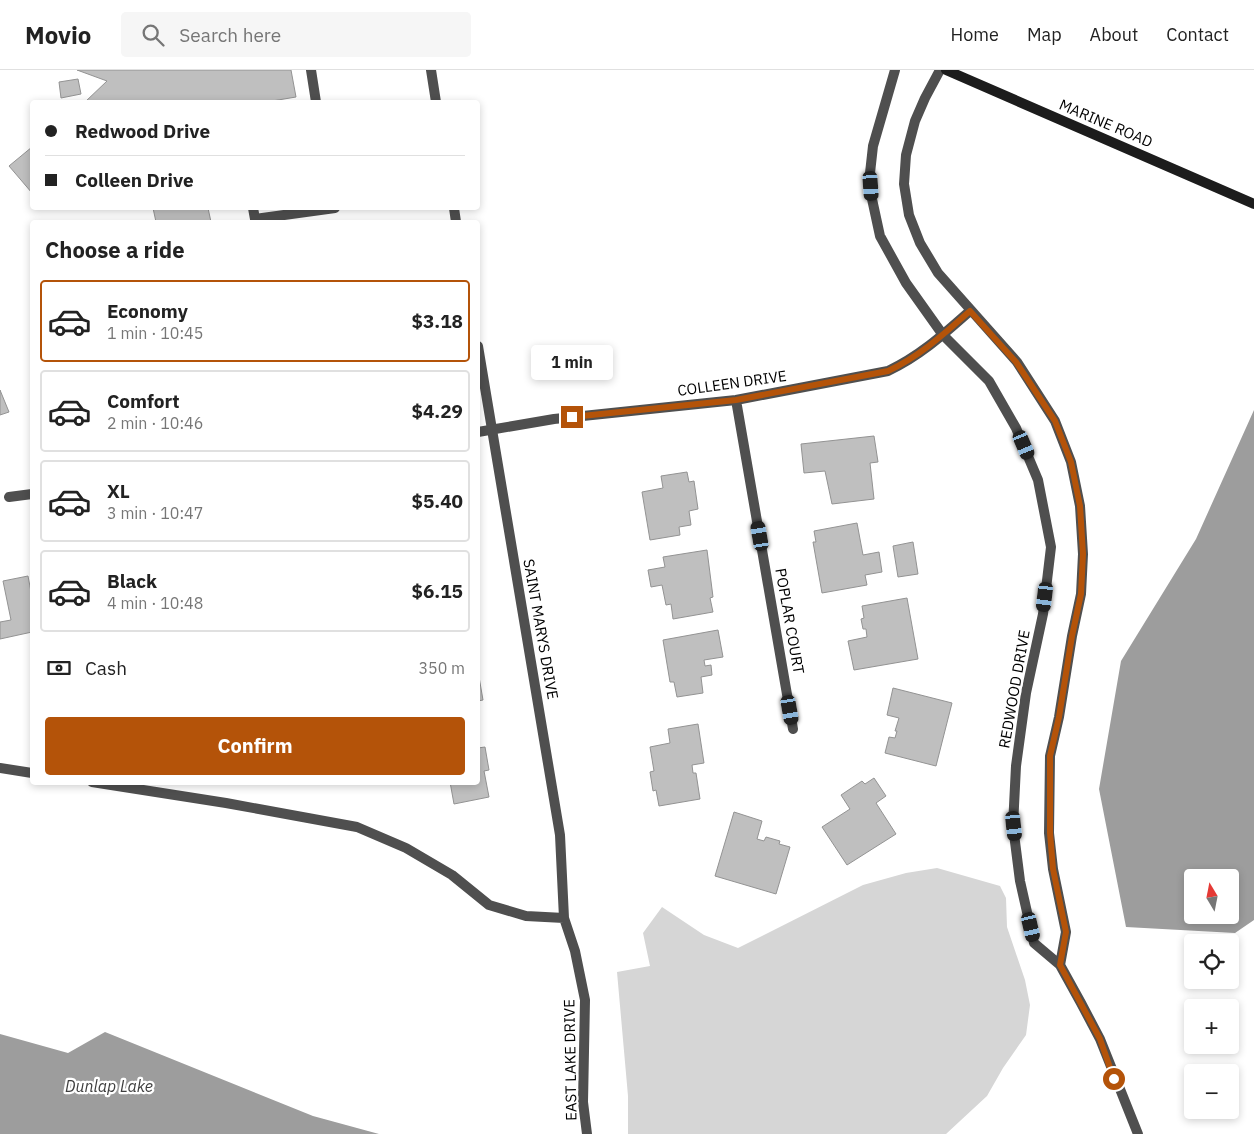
<!DOCTYPE html>
<meta charset="utf-8">
<style>
:root{--surface:#fff;--page:#f6f6f6;--text:#222;--muted:#767676;--line:#e0e0e0;--accent:#b45309}
body{margin:0;font-family:"IBM Plex Sans",sans-serif;background:var(--page);color:var(--text);height:100vh;display:flex;flex-direction:column;font-size:19px;white-space:nowrap}
*{box-sizing:border-box;margin:0}
p{font-size:16px;color:var(--muted)}
.icon{flex:none;width:28px;height:28px;fill:none;stroke:currentColor;stroke-width:2;stroke-linecap:round;stroke-linejoin:round}
.map{position:relative;flex:1;overflow:hidden}
.side{position:absolute;left:30px;top:150px;width:450px;height:565px;display:flex;flex-direction:column;background:var(--surface);border-radius:5px;box-shadow:0 2px 8px #0003}
.side>*{flex:none}
.hud{position:absolute;left:30px;top:30px;width:450px;height:110px;border-radius:5px;box-shadow:0 2px 8px #0003;display:grid;align-content:center;height:110px;padding:0 15px;background:var(--surface)}
.needle{width:32px;rotate:350deg}
.tools{position:absolute;left:1184px;top:799px;display:grid;gap:10px}
.tools a{display:grid;place-items:center;width:55px;height:55px;border-radius:5px;background:var(--surface);box-shadow:0 2px 8px #0003;font-size:25px}
.end{position:absolute;width:22px;height:22px;margin:-11px;border:6px solid #b45309;background:#fff;box-shadow:0 0 0 2px #fff}
.from{border-radius:50%}
.bubble{position:absolute;height:35px;border-radius:5px;background:var(--surface);box-shadow:0 2px 8px #0003;font-size:16px;font-weight:800;line-height:35px;text-align:center}
.car{position:absolute;width:15px;height:30px;margin:-15px -8px;border-radius:6px;box-shadow:0 0 4px 1px #0007;background:linear-gradient(#222 24%,#8ab4d8 0 40%,#222 0 76%,#8ab4d8 0 86%,#222 0)}
.hud b{display:flex;align-items:center;gap:18px;height:48px;font-size:19px}
.hud b+b{border-top:1px solid var(--line)}
.hud i{width:12px;height:12px;background:var(--text)}
ul{padding:0;list-style:none}
li{display:flex;align-items:center;gap:15px;height:82px;margin:0 10px 8px;padding:0 5px;border:2px solid var(--line);border-radius:5px}
li div{flex:1}
li b{display:block;font-size:19px}
li em{font-style:normal;font-weight:800}
li.current{border-color:var(--accent)}
li>.icon{width:45px;height:45px;stroke-width:1.5}
h2{padding:0 15px;font-size:22px;line-height:60px}
.pay{display:flex;align-items:center;gap:12px;height:55px;padding:0 15px;font-size:19px}
.pay p{margin-inline-start:auto}
.cta{display:flex;gap:10px;margin-top:auto;padding:10px 15px}
.cta a{flex:1;height:58px;border-radius:5px;background:var(--accent);color:#fff;font-size:20px;font-weight:800;line-height:58px;text-align:center}
header{display:flex;align-items:center;gap:30px;box-sizing:border-box;height:70px;padding:0 25px;background:var(--surface);border-bottom:1px solid var(--line)}
header strong{font-size:24px}
nav{display:flex;gap:28px;margin-inline-start:auto;font-size:18px}
.search{width:350px;height:45px;background:var(--page);display:flex;align-items:center;gap:12px;box-sizing:border-box;padding:0 18px;border-radius:5px;color:var(--muted);font-size:19px}
.map>svg:first-child{display:block}
.green{fill:#d6d6d6}
.water{fill:#9d9d9d;fill-rule:evenodd}
.building{fill:#bfbfbf;stroke:#939393}
.lines{fill:none;stroke-linecap:round;stroke-linejoin:round}
.service{stroke:#4f4f4f;stroke-width:10}
.minor{stroke:#4f4f4f;stroke-width:10}
.secondary{stroke:#1c1c1c;stroke-width:10}
.route{stroke:#b45309;stroke-width:6}
.labels{text-anchor:middle;dominant-baseline:central;stroke-width:4.5;stroke-linejoin:round;paint-order:stroke}
.street-label{font-size:15px;fill:#000;stroke:#fff}
.water-label{font-size:16px;font-style:italic;fill:#3e3e3e;stroke:#fff}
</style>
<header>
<strong>Movio</strong>
<div class="search"><svg class="icon" aria-label="search" viewBox="0 0 24 24"><circle cx="10" cy="10" r="6"/><path d="M15 15l6 6"/></svg>Search here</div>
<nav><a>Home</a><a>Map</a><a>About</a><a>Contact</a></nav>
</header>
<div class="map">
<svg width="1254" height="1064" viewBox="0 0 1254 1064">
<rect width="100%" height="100%" fill="#fff"/>
<path class="green" d="M937 798 1000 816 1006 828 1007 857 1025 910 1030 935 1026 965 1003 998 987 1026 946 1064H628V1026L617 902 650 896 643 863 662 837 704 865 738 878 863 815 906 803Z"/>
<path class="water" d="M1254 340V850L1235 863 1126 857 1099 719 1121 591 1196 469ZM1192 808H1230V845H1192Z
M105 962 313 1046 379 1064H0V964L68 983Z"/>
<path class="building" d="M77 0H291L296 27 266 32H85L107 11Z
M78 9 81 24 61 28 59 12Z
M32 77V123L9 96Z
M153 138H208L211 152H156Z
M0 320 9 342 0 345Z
M874 366 878 392 870 393 874 429 832 434 825 401 804 403 801 374Z
M687 402 689 412 694 411 698 439 689 441 691 455 679 457 680 465 650 470 642 422 663 418 661 406Z
M857 453 863 485 879 482 882 502 865 505 867 515 822 523 813 472H816L814 461Z
M913 472 918 504 898 507 893 476Z
M707 480 713 527 710 528 713 542 673 549 671 534 666 535 662 515 651 517 648 500 665 497 663 487Z
M28 506 32 527V562L0 569V552L11 550 3 511Z
M907 528 918 589 854 600 848 571 867 567 866 559H863L861 549 864 548 862 536Z
M718 560 723 587 704 590 705 596 711 595 712 605 701 607 703 623 677 627 674 612H670L663 570Z
M478 601 483 630 478 631Z
M893 618 952 633 936 696 885 683 889 667 895 668 897 661H895L899 648 887 645Z
M698 654 704 693 692 695 693 703H696L700 729 659 736 656 720 653 721 650 702 654 701 650 677 670 673 668 659Z
M485 677 489 700 484 701 489 727 454 734 450 712H478V678Z
M874 708 886 726 876 733 896 764 847 795 822 757 850 739 841 725 862 711 865 714Z
M734 742 762 751 757 769 764 771 766 767 780 771 779 774 790 777 776 824 715 806Z"/>
<g class="lines">
<path class="service" d="M311 0 316 32
M253 138 255 149 335 138"/>
<path class="minor" d="M431 0 436 32
M895 0 873 76 870 103 872 129 880 166 906 213 943 265 989 311 1016 358 1038 410 1051 477 1043 544 1026 623 1016 696 1013 756 1020 811 1034 873 1060 895 1081 933 1100 969 1138 1064
M940 0 925 28 915 51 906 85 904 114 909 145 920 173 938 203 1017 292 1055 351 1071 392 1080 436 1083 484 1081 524 1072 566 1059 647 1050 686 1049 763 1053 799 1066 862 1060 895
M454 138 456 152
M478 276 560 765 564 848
M736 330 793 659
M478 362 554 349 736 330 888 301C920 286 944 264 970 241
M9 427 32 424
M0 698 32 703
M92 712 226 733 357 757 406 778 452 805 489 835 526 846 564 848 575 881 585 930 583 1032 587 1064"/>
<path class="secondary" d="M946 0 1254 134"/>
</g>
<g class="lines">
<path class="route" d="M572 347 736 330 888 301C920 286 944 264 970 241L1016 292 1055 351 1071 392 1080 436 1083 484 1081 524 1072 566 1059 647 1050 686V763L1053 799 1066 862 1060 895 1100 969 1114 1009"/>
</g>
<g class="labels">
<g class="street-label">
<text transform="translate(1106 53) rotate(23)">MARINE ROAD</text>
<text transform="translate(732 313) rotate(-8)">COLLEEN DRIVE</text>
<text transform="translate(790 551) rotate(80)">POPLAR COURT</text>
<text transform="translate(541 559) rotate(80)">SAINT MARYS DRIVE</text>
<text transform="translate(1014 619) rotate(-80)">REDWOOD DRIVE</text>
<text transform="translate(570 990) rotate(-91)">EAST LAKE DRIVE</text>
</g>
<g class="water-label">
<text x="109" y="1016">Dunlap Lake</text>
</g>
</g>
</svg>
<div class="tools">
<a><svg class="needle" viewBox="-14 -14 28 28"><path d="M0-13l5 13h-10z" fill="#e53935"/><path d="M0 13l5-13h-10z" fill="#767676"/></svg></a>
<a><svg class="icon" aria-label="locate" viewBox="0 0 24 24"><circle cx="12" cy="12" r="6"/><path d="M12 2v4M12 18v4M2 12h4M18 12h4"/></svg></a>
<a>+</a>
<a>−</a>
</div>
<i class="end from" style="left:1114px;top:1009px"></i>
<i class="end" style="left:572px;top:347px"></i>
<div class="bubble" style="left:531px;top:275px;width:82px">1 min</div>
<i class="car" style="left:871px;top:116px;rotate:176deg"></i>
<i class="car" style="left:1024px;top:375px;rotate:157deg"></i>
<i class="car" style="left:760px;top:466px;rotate:350deg"></i>
<i class="car" style="left:1045px;top:527px;rotate:187deg"></i>
<i class="car" style="left:790px;top:640px;rotate:170deg"></i>
<i class="car" style="left:1014px;top:756px;rotate:174deg"></i>
<i class="car" style="left:1031px;top:857px;rotate:167deg"></i>
<div class="hud">
<b><i class="from"></i>Redwood Drive</b>
<b><i></i>Colleen Drive</b>
</div>
<section class="side">
<h2>Choose a ride</h2>
<ul>
<li class="current"><svg class="icon" aria-label="car" viewBox="0 0 24 24"><path d="M5 17H2v-5l4-1 3-4h7l3 4 3 1v5h-3M9 17h6M6 11h13"/><circle cx="7" cy="17" r="2"/><circle cx="17" cy="17" r="2"/></svg><div><b>Economy</b><p>1 min · 10:45</p></div><em>$3.18</em></li>
<li><svg class="icon" aria-label="car" viewBox="0 0 24 24"><path d="M5 17H2v-5l4-1 3-4h7l3 4 3 1v5h-3M9 17h6M6 11h13"/><circle cx="7" cy="17" r="2"/><circle cx="17" cy="17" r="2"/></svg><div><b>Comfort</b><p>2 min · 10:46</p></div><em>$4.29</em></li>
<li><svg class="icon" aria-label="car" viewBox="0 0 24 24"><path d="M5 17H2v-5l4-1 3-4h7l3 4 3 1v5h-3M9 17h6M6 11h13"/><circle cx="7" cy="17" r="2"/><circle cx="17" cy="17" r="2"/></svg><div><b>XL</b><p>3 min · 10:47</p></div><em>$5.40</em></li>
<li><svg class="icon" aria-label="car" viewBox="0 0 24 24"><path d="M5 17H2v-5l4-1 3-4h7l3 4 3 1v5h-3M9 17h6M6 11h13"/><circle cx="7" cy="17" r="2"/><circle cx="17" cy="17" r="2"/></svg><div><b>Black</b><p>4 min · 10:48</p></div><em>$6.15</em></li>
</ul>
<div class="pay"><svg class="icon" aria-label="cash" viewBox="0 0 24 24"><path d="M3 7h18v10H3z"/><circle cx="12" cy="12" r="2"/></svg>Cash<p>350 m</p></div>
<div class="cta"><a>Confirm</a></div>
</section>
</div>
